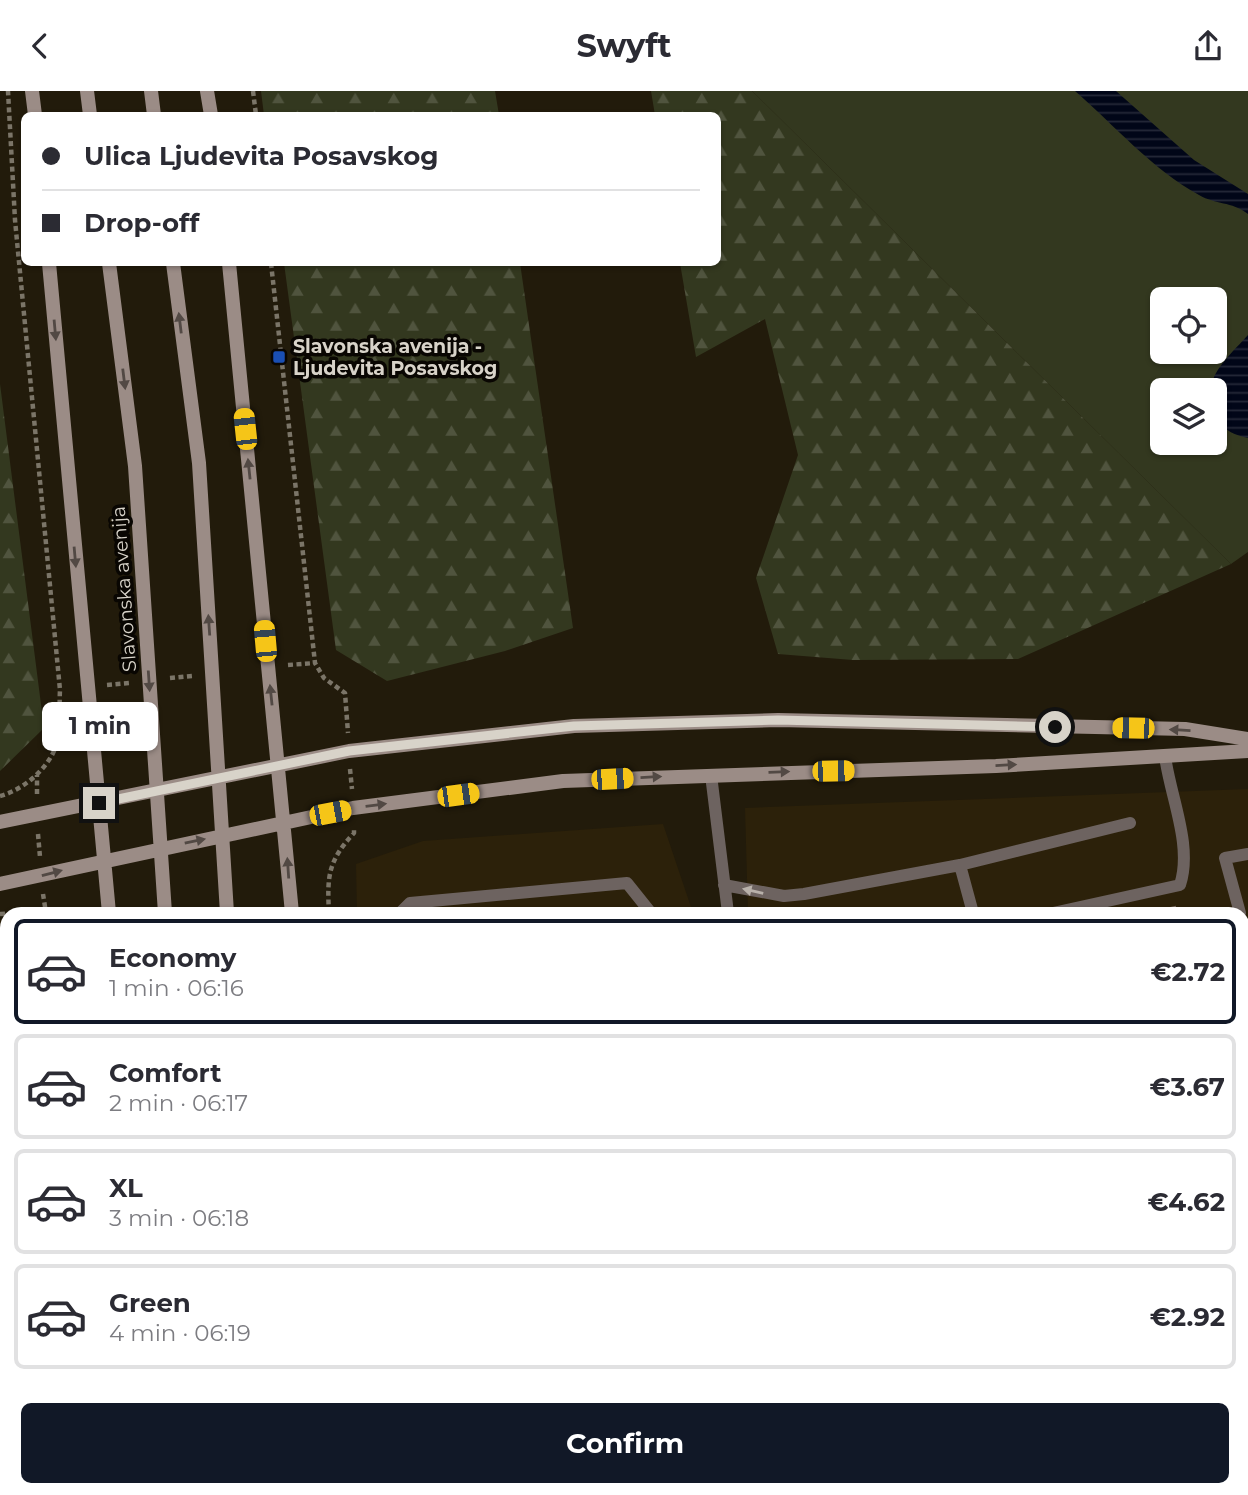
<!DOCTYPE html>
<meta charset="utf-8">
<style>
:root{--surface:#fff;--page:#f2f2f3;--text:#2b2b33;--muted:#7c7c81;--line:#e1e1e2;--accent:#111827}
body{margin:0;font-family:Montserrat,sans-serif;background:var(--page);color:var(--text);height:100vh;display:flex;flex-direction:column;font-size:26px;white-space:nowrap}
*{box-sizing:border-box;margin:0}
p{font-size:23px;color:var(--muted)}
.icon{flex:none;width:38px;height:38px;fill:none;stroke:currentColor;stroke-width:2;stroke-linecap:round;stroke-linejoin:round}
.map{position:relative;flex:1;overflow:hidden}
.sheet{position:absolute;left:0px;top:816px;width:1250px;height:590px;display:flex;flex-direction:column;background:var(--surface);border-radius:21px 21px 0 0;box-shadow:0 2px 5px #0004}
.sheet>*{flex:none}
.guide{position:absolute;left:21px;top:21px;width:700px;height:154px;border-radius:10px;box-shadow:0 2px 5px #0004;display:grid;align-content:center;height:154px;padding:0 21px;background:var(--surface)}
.fabs{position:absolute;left:1150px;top:196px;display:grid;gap:14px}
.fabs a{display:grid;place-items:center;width:77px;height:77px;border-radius:10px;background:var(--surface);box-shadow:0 2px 5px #0004;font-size:35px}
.end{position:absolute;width:32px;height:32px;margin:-16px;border:9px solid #d8d3c9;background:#111;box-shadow:0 0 0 4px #111}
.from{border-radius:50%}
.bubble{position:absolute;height:49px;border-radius:10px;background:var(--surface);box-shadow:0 2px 5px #0004;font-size:23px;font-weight:700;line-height:49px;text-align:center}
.car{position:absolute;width:21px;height:42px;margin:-21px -10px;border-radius:9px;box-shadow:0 0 5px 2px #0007;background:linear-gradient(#f5c518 24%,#345 0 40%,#f5c518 0 76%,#345 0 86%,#f5c518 0)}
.guide b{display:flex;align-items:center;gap:24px;height:66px;font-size:26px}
.guide b+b{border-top:2px solid var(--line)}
.guide i{width:18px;height:18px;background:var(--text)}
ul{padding:12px 0 0;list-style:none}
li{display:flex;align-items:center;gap:21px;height:105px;margin:0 14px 10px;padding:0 7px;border:4px solid var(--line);border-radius:10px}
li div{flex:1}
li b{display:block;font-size:26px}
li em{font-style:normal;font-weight:700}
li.current{border-color:var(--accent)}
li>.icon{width:63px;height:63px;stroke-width:1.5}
.action{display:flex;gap:14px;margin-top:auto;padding:14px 21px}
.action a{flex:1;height:80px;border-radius:10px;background:var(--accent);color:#fff;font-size:28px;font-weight:700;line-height:80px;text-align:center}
header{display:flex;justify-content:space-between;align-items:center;height:91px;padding:0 21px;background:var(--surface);font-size:32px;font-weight:700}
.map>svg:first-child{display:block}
.built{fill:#2c210a}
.green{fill:#33381f;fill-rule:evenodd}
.forest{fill:url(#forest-firs)}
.water{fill:url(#water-rules)}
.building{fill:url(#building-back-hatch);stroke:#78695b;stroke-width:2}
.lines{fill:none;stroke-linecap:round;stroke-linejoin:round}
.path{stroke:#7b7568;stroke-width:4.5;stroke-dasharray:5 3.5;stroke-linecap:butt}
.service{stroke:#6d6360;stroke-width:12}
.secondary{stroke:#9b8c86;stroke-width:14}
.oneway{fill:#524944}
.oneway2{fill:#b8b1aa}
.route{stroke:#d8d3c9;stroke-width:9}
.transit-dot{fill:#1a4fb4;stroke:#090602;stroke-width:2.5}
.labels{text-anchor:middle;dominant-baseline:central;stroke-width:7;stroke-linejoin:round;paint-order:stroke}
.poi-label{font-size:19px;font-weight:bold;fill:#d8d3c9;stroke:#090602;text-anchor:start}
.street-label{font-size:19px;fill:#d8d3c9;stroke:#090602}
</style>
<header><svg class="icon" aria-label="back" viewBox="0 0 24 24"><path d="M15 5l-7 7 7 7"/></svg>Swyft<svg class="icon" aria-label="share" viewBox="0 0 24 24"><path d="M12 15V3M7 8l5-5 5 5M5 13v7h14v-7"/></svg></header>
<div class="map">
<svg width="1248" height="1404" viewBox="0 0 1248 1404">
<defs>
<pattern id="forest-firs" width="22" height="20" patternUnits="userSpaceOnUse" patternTransform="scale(1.75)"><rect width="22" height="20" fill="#33381f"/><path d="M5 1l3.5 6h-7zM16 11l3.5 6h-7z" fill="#50543e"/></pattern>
<pattern id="water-rules" width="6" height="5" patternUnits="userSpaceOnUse" patternTransform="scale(1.75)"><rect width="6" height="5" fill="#010618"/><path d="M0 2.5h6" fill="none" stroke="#252938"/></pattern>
<pattern id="building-back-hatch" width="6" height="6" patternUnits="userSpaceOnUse" patternTransform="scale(1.75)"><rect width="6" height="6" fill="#544638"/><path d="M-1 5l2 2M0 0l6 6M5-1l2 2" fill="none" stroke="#6c6053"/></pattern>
</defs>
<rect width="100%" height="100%" fill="#221b0b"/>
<path class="built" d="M1248 698V1404H371V1398H1242V822H748L745 717Z
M663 733 693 822H357L356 773 423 750Z
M7 828V1398H73V1404H0V829Z"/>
<path class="green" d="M752 0H1248V461L1231 473ZM1162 208H1214V261H1162ZM1162 299H1214V352H1162Z"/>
<path class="forest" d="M261 0H495L499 24H264Z
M651 0H752L1231 473 1018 568 853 569 778 563 756 487 798 364 765 228 696 266 680 172H718V24H655Z
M284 172H520L573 537 505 560 387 590 336 559Z
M0 293 44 637 0 680Z"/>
<path class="water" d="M1075 0H1116L1194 69 1248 103V123C1231 110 1216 114 1199 104 1153 79 1114 34 1075 0Z
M1248 244V347C1219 341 1214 327 1214 299H1211C1211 279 1235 259 1248 244Z"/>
<path class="building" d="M1175 816 1176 822H1147Z
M990 1398H1032L1034 1404H962Z"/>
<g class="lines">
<path class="path" d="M253 0 256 24
M271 172 315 572 324 587 345 602 348 642
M288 574 315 572
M170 587 193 585
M107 594 130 592
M350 678 352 698
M37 703V684
M0 705C23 699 48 678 56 655 61 639 59 616 60 599L15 129 8 0
M38 743 40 766
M43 803 46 822
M329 822C327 785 328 770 354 742V738
M0 823 28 822
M353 1398V1404"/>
<path class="service" d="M711 684 728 822
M960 774 973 822
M724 794 784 805 804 803 960 774 1130 732
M400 822 410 812 627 792 651 822
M1053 822 1180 794C1193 754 1170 705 1165 665
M1240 822 1225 767 1248 763
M1242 833 1248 851
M1242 1242 1248 1241
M0 1305 7 1304
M51 1398 52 1404
M913 1398 915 1404
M816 1404 847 1398"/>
<path class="secondary" d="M32 0 35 24
M87 0 90 24
M151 0 154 24
M207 0 211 24
M49 172 109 822
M109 172 135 375 165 822
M173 172 199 372 227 822
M229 172 292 822
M0 731 349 660 574 635 778 629 1185 638 1248 648
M0 793 353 717 563 690 996 675 1248 660
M125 1398V1404
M192 1398V1404
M247 1398V1404
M307 1398V1404"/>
</g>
<defs><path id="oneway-solid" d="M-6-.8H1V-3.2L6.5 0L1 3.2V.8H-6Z" transform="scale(1.75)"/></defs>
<g class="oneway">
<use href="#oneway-solid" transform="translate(180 232) rotate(-97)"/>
<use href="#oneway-solid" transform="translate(55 239) rotate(85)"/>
<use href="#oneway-solid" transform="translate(124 288) rotate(83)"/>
<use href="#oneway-solid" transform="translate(249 378) rotate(-96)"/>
<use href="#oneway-solid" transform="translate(75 466) rotate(85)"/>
<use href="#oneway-solid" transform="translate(209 534) rotate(-94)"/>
<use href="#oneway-solid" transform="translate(149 590) rotate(86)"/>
<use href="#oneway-solid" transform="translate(271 604) rotate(-96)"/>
<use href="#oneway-solid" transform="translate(1180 639) rotate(-177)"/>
<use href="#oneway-solid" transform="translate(1006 674) rotate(-3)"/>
<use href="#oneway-solid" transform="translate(779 681) rotate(-2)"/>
<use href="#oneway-solid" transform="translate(651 686) rotate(-3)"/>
<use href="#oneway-solid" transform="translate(376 714) rotate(-7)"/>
<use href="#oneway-solid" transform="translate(195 750) rotate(-12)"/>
<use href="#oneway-solid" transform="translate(288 777) rotate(-94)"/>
<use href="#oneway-solid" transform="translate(52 782) rotate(-15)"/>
</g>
<use class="oneway2" href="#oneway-solid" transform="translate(753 800) rotate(-167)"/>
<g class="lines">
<path class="route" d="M99 712 349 660 574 635 778 629 1055 636"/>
</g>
<rect class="transit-dot" x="272" y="259" width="14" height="14" rx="3.5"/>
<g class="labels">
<g class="poi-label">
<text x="293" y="255">Slavonska avenija -<tspan x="293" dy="22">Ljudevita Posavskog</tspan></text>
</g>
<g class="street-label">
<text transform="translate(124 498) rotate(-94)">Slavonska avenija</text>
</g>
</g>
</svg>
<div class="fabs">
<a><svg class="icon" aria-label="locate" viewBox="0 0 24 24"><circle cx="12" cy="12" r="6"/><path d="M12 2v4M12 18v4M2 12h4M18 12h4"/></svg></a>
<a><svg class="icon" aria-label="layers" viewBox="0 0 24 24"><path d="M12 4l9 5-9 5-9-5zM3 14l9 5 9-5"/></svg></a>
</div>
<i class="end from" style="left:1055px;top:636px"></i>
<i class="end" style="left:99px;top:712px"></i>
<div class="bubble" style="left:42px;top:611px;width:116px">1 min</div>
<i class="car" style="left:245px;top:338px;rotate:354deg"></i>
<i class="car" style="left:265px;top:550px;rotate:355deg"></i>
<i class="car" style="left:1133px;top:637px;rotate:271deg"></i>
<i class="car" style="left:833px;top:680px;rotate:89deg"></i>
<i class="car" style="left:612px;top:688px;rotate:87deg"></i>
<i class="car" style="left:458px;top:704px;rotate:82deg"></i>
<i class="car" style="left:330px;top:722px;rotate:79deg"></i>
<div class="guide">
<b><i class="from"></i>Ulica Ljudevita Posavskog</b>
<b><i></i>Drop-off</b>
</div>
<section class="sheet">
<ul>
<li class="current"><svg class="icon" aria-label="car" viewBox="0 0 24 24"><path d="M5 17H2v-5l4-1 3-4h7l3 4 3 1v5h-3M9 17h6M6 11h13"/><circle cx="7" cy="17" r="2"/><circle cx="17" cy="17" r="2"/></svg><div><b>Economy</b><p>1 min · 06:16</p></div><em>€2.72</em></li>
<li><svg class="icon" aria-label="car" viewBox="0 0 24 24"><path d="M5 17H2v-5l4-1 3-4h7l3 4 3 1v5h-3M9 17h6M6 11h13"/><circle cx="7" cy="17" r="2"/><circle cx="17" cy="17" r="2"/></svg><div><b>Comfort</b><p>2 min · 06:17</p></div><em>€3.67</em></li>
<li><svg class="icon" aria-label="car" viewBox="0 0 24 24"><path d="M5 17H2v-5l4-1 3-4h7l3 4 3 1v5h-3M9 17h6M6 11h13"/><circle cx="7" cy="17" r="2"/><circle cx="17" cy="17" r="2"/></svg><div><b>XL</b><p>3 min · 06:18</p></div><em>€4.62</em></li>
<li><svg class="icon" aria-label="car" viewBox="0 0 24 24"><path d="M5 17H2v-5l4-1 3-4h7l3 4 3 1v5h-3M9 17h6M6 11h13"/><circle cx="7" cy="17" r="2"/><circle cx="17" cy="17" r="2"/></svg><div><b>Green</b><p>4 min · 06:19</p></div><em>€2.92</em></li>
</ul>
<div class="action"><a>Confirm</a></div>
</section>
</div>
